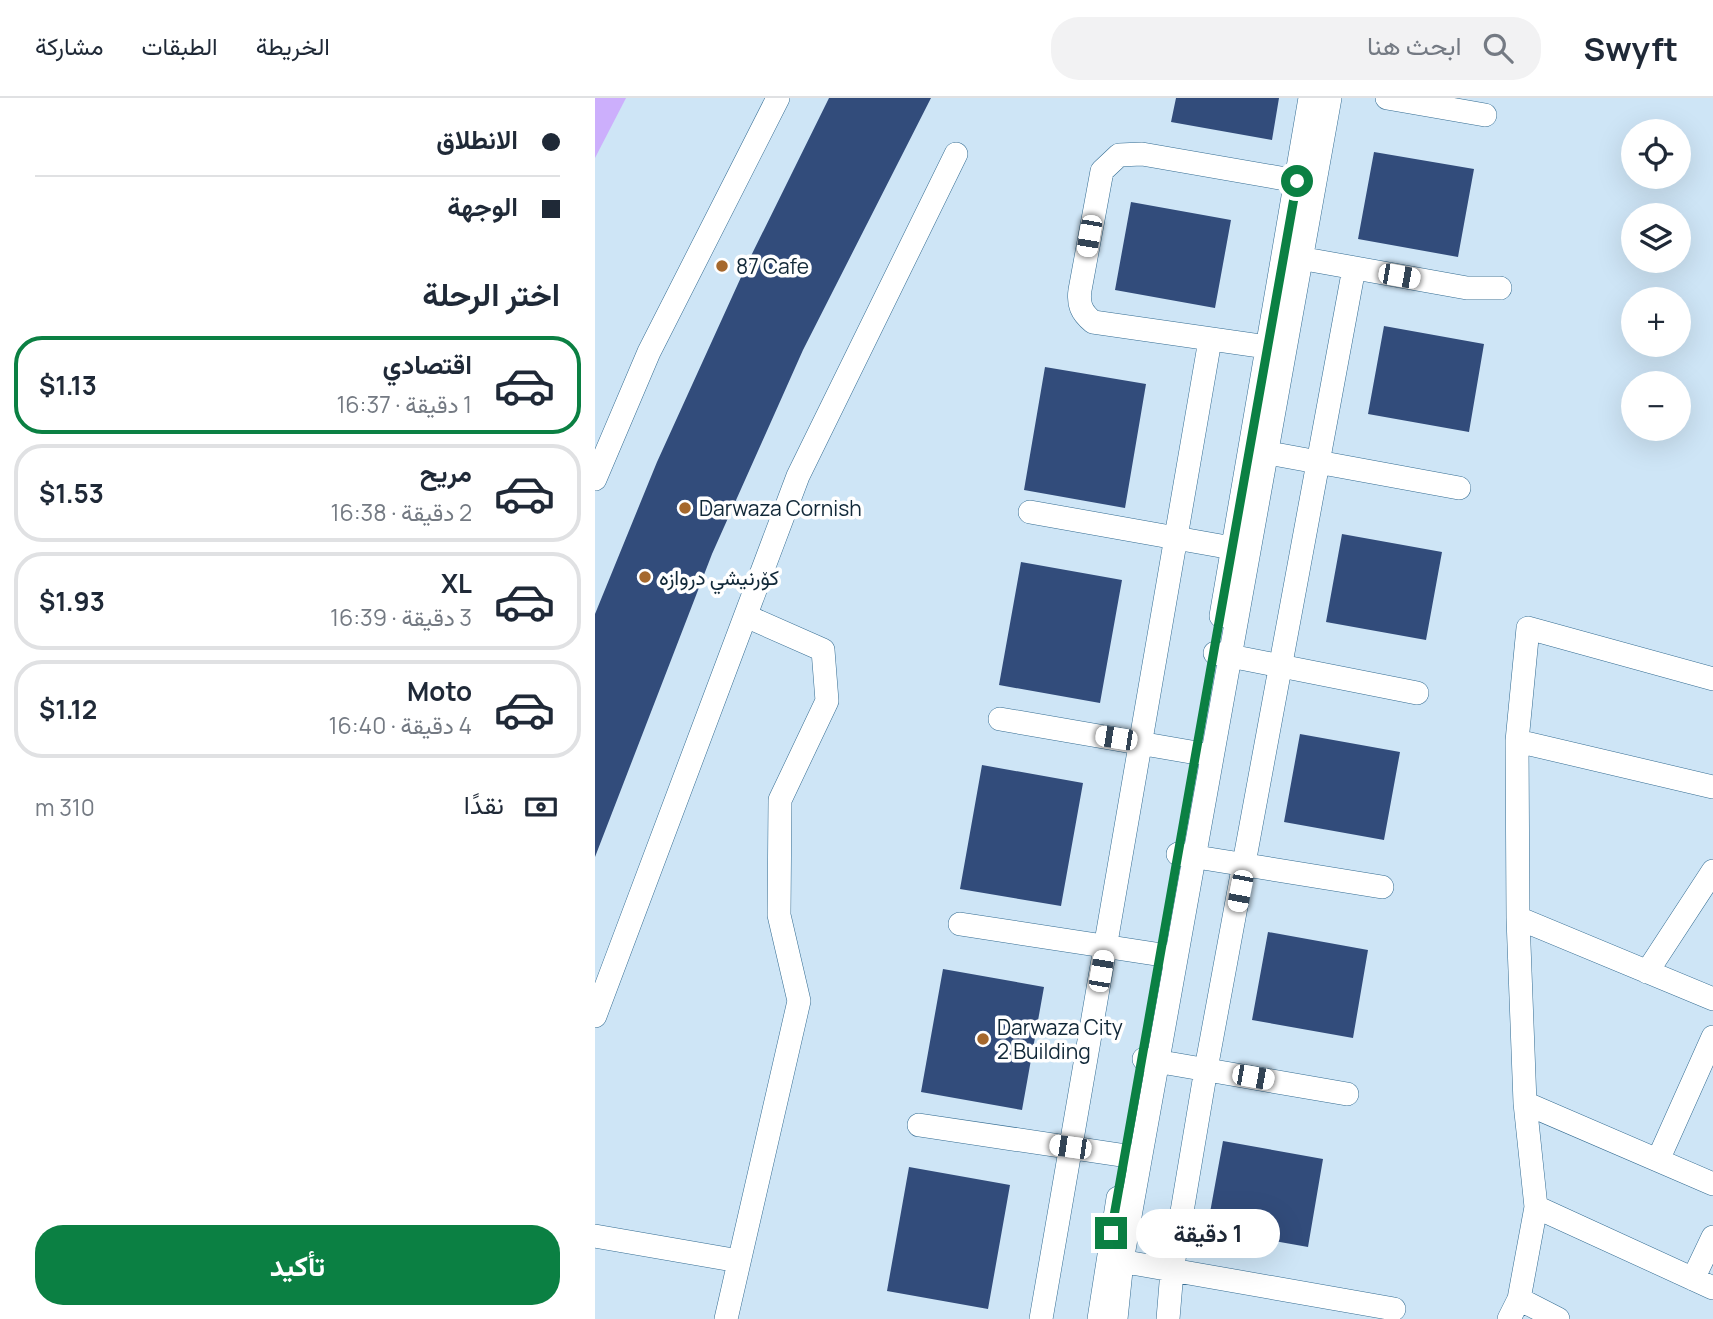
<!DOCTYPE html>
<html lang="ar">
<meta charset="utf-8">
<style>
:root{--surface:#fff;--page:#f2f2f3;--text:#1f2937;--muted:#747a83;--line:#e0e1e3;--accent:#0b8043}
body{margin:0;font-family:Manrope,Vazirmatn,sans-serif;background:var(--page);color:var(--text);direction:rtl;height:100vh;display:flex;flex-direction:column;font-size:26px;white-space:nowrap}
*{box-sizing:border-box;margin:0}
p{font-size:23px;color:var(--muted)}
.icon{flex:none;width:38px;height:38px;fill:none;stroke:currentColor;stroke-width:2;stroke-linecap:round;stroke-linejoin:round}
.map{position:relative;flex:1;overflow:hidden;direction:ltr}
.panel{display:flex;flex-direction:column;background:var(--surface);width:595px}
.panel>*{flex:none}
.top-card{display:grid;align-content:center;height:154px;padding:0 35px;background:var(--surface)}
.buttons{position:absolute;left:1026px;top:21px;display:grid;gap:14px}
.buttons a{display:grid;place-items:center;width:70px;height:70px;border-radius:50%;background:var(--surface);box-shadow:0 7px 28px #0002;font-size:35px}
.end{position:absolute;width:32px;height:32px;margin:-16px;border:9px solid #0b8043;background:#fff;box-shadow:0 0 0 4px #fff}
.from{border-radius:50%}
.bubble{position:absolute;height:49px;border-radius:24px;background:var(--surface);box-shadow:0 7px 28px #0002;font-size:23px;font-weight:700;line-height:49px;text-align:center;direction:rtl}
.car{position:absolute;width:21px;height:42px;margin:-21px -10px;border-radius:9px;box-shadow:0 0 5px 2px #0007;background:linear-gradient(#fff 24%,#345 0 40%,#fff 0 76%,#345 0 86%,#fff 0)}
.top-card b{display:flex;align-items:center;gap:24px;height:66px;font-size:26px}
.top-card b+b{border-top:2px solid var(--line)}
.top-card i{width:18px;height:18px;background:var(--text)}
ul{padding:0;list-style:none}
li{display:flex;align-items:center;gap:21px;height:98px;margin:0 14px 10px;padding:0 21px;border:4px solid var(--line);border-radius:28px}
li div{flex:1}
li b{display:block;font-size:26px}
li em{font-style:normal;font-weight:700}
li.on{border-color:var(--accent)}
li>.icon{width:63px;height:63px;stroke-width:1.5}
h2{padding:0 35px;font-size:32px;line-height:84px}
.pay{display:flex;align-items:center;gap:18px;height:77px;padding:0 35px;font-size:26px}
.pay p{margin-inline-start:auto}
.primary-button{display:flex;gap:14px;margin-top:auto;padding:14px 35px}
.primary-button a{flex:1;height:80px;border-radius:28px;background:var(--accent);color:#fff;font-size:28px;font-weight:700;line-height:80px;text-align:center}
header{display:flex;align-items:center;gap:42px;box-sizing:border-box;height:98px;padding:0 35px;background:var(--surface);border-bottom:2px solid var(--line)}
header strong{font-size:33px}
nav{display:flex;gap:38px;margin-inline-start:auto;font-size:24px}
.search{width:490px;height:63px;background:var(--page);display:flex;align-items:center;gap:18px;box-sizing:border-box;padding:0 24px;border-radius:28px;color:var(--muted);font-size:26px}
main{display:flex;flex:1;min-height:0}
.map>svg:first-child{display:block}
.water{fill:#ccaffc}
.building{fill:#324c7b}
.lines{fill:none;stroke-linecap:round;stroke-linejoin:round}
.minor-casing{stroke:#346c92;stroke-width:24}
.minor{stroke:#fff;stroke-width:23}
.route{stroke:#0b8043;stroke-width:9}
.poi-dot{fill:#a5682d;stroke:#fff;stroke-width:2.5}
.labels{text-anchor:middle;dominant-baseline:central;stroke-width:7;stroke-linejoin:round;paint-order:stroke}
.poi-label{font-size:21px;fill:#112838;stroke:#fff;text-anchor:start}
</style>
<header>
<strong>Swyft</strong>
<div class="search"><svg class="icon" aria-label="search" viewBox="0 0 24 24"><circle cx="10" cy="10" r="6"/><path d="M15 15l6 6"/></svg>ابحث هنا</div>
<nav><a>الخريطة</a><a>الطبقات</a><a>مشاركة</a></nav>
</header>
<main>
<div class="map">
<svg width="1118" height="1221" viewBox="0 0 1118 1221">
<rect width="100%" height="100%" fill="#cee5f6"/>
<path class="water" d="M0 0H31L0 60Z"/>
<path class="building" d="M234 0H336L208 252 117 456 0 759V516L62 364 152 166Z
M581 0H684L677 42 576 24Z
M779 54 879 71 863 159 763 141Z
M536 104 636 122 620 210 520 192Z
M789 228 889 246 874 334 773 316Z
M450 269 551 286 530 410 429 392Z
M747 436 847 454 831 542 731 524Z
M426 464 527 482 505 605 404 587Z
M705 636 805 654 789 742 689 724Z
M387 667 488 685 466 808 365 791Z
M673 834 773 852 758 940 657 922Z
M348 871 449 889 427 1012 326 994Z
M628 1043 728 1061 713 1149 612 1131Z
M314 1069 415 1087 393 1211 292 1193Z"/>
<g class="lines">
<g class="minor-casing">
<path id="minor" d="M792 0 890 17
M693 158 872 190H905
M672 249 498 224C486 214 483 206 485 192L507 73 524 57 547 56 702 83
M657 352 864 390
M0 381 54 254 183 0
M435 414 637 450
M626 518 715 0
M620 555 822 595
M405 621 602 655
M922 643 1118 689
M583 756 787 789
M923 820 1118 901
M365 826 567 857
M1052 874 1118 773
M0 918 203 378 361 56
M549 961 752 996
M930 1005 1118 1086
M324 1027 532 1058
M1063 1062 1118 939
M941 1109 1118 1190
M0 1138 144 1163
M514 1161 799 1211
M1098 1181 1118 1139
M924 1201 963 1221
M131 1221 204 903 184 817 185 702 232 603 228 552 151 518
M446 1221 615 242
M504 1221 523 1100
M521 1221 527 1163 735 0
M573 1221 577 1173 611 971 759 170
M914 1221 924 1201 941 1109 930 1005 923 820 922 643 933 530 1118 581"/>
</g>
<use href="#minor" class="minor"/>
</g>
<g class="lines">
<path class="route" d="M516 1135 702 83"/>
</g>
<g class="poi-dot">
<circle cx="127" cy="168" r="7"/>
<circle cx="90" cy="410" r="7"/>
<circle cx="50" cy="479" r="7"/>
<circle cx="388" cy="941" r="7"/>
</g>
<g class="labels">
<g class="poi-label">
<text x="141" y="168">87 Cafe</text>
<text x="104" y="410">Darwaza Cornish</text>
<text x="64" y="479">کۆرنيشي دروازە</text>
<text x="402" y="929">Darwaza City<tspan x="402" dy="24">2 Building</tspan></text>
</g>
</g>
</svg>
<div class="buttons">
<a><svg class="icon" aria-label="locate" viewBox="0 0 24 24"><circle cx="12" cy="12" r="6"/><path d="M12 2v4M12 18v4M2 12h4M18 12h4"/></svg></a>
<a><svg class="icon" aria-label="layers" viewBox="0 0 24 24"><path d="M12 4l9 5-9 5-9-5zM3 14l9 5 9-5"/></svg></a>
<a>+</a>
<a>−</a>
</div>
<i class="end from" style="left:702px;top:83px"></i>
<i class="end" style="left:516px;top:1135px"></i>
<div class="bubble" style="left:541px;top:1111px;width:144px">1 دقيقة</div>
<i class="car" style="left:494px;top:138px;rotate:190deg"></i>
<i class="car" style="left:804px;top:178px;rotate:100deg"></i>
<i class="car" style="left:521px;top:640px;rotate:279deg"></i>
<i class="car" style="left:645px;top:793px;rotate:191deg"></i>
<i class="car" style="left:506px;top:873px;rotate:10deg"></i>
<i class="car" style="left:658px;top:979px;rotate:100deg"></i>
<i class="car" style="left:475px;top:1049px;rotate:278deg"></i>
</div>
<section class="panel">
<div class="top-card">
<b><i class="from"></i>الانطلاق</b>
<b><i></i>الوجهة</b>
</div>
<h2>اختر الرحلة</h2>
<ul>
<li class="on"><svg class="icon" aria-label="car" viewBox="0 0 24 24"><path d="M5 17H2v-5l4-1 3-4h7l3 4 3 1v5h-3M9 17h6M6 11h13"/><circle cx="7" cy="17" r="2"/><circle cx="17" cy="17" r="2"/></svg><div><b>اقتصادي</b><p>1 دقيقة · 16:37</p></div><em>$1.13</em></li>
<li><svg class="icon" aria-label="car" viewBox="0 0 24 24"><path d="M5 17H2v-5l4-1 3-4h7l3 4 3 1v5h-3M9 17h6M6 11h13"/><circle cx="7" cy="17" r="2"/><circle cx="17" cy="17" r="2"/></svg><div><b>مريح</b><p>2 دقيقة · 16:38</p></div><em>$1.53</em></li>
<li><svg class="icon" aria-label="car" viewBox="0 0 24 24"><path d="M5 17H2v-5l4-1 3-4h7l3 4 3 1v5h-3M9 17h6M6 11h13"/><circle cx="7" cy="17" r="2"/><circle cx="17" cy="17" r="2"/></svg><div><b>XL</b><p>3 دقيقة · 16:39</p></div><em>$1.93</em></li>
<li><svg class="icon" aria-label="car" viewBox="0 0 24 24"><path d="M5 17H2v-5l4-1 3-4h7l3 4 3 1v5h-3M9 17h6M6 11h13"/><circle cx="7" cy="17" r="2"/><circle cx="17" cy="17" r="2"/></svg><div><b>Moto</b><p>4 دقيقة · 16:40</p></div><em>$1.12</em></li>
</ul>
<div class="pay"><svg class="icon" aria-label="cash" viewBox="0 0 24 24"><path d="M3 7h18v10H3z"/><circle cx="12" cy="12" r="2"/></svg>نقدًا<p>310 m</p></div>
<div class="primary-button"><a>تأكيد</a></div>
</section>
</main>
